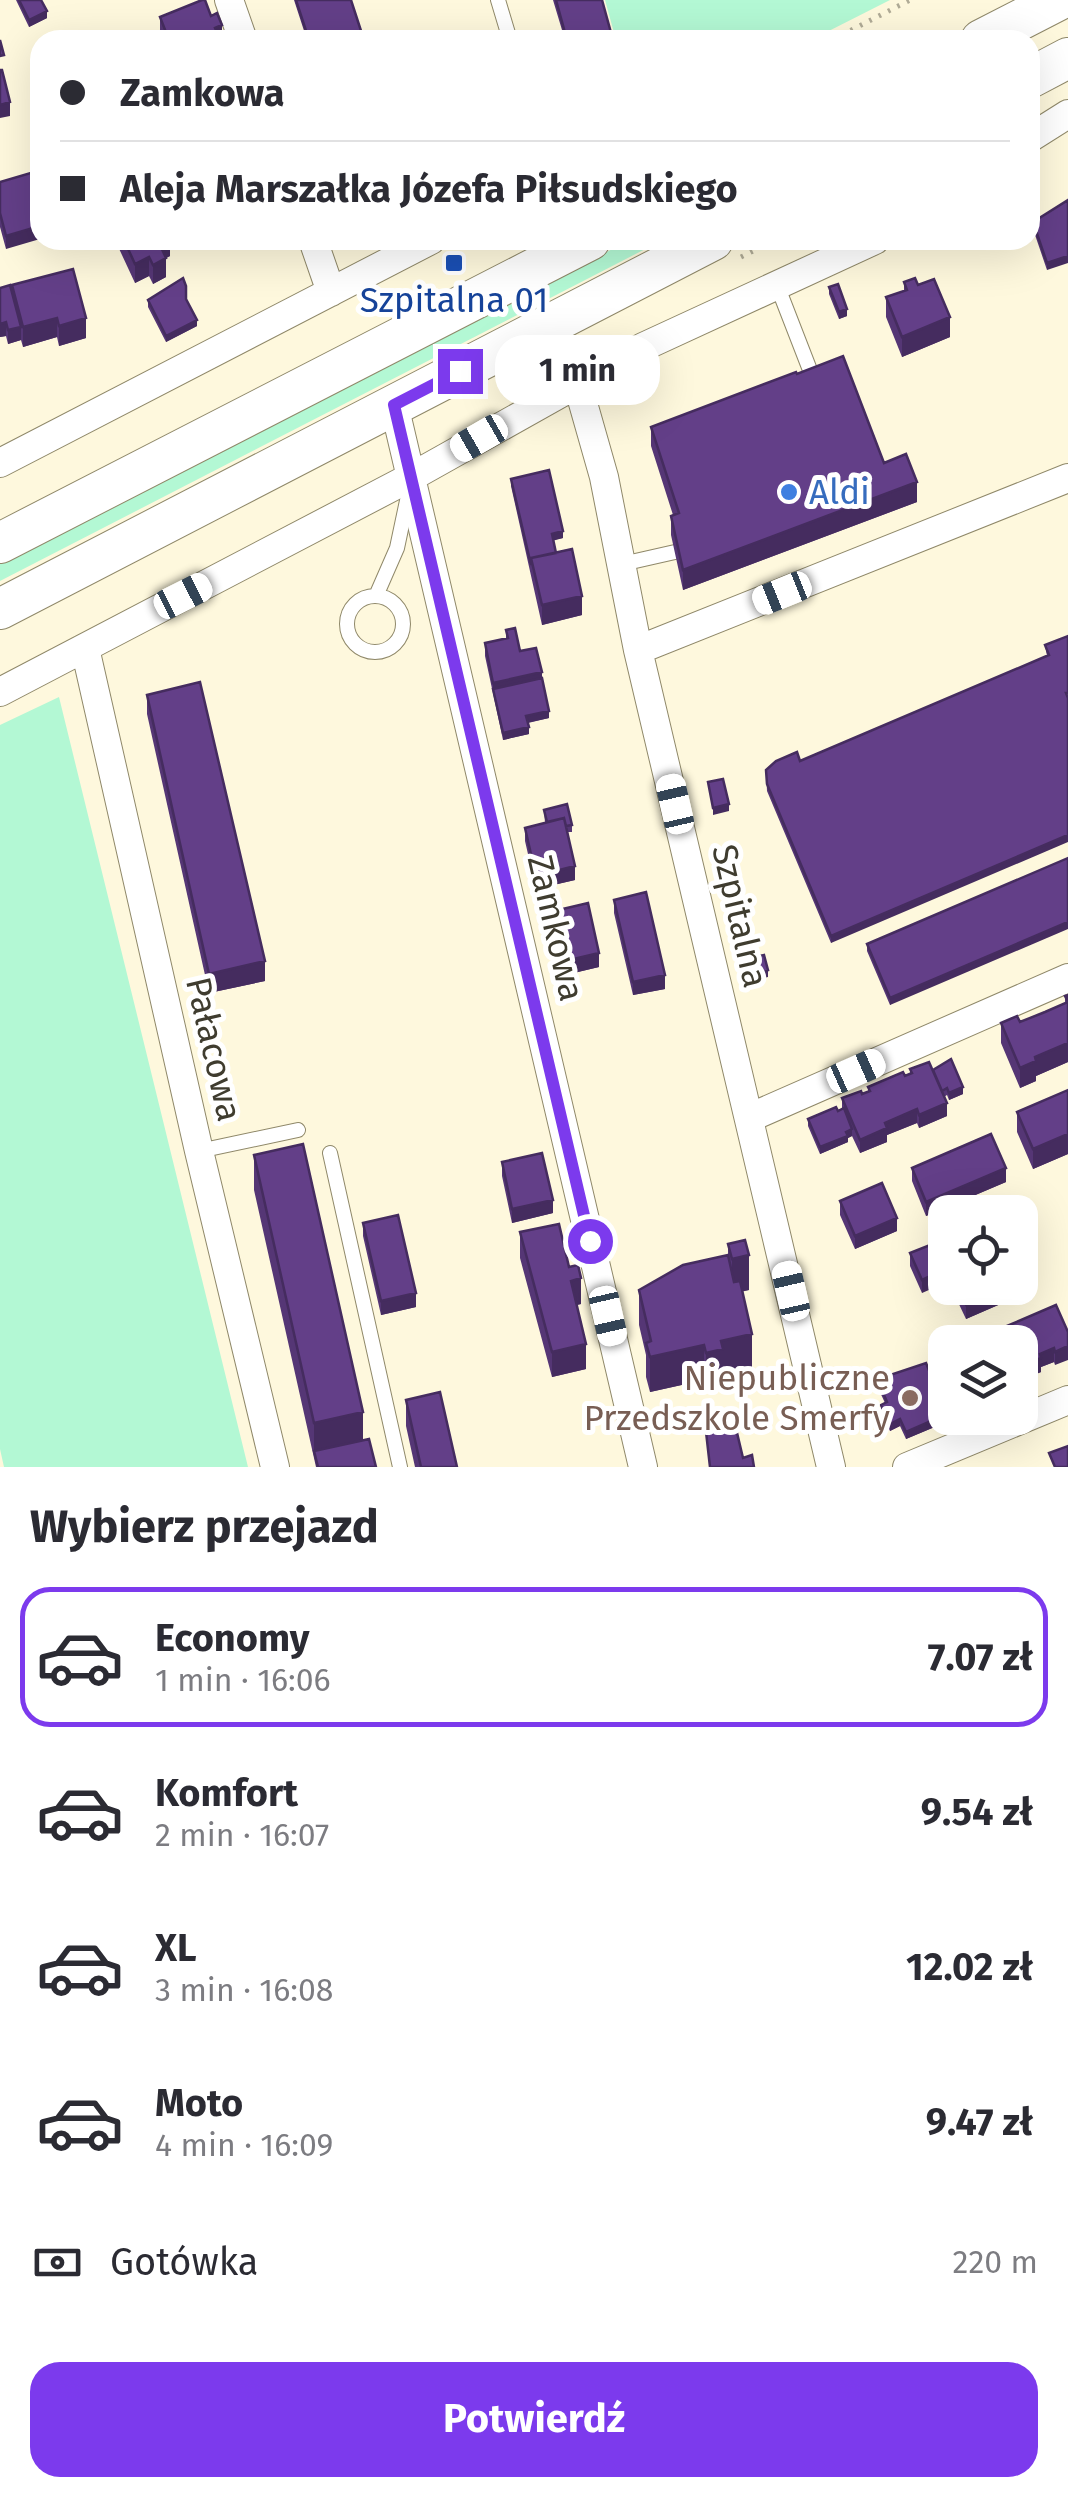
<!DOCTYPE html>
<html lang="pl">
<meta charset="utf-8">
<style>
:root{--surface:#fff;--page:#f7f7f7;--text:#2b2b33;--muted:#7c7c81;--line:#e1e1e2;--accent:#7c3aed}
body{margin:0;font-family:"Fira Sans",sans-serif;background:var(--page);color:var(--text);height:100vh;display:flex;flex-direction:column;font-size:38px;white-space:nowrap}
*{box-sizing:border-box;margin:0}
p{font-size:32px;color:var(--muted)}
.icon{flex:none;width:55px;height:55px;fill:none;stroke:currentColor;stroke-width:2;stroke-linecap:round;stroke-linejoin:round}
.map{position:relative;height:1467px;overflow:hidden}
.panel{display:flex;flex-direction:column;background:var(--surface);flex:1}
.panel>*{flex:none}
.guide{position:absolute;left:30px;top:30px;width:1010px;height:220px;border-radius:30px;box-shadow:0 10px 40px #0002;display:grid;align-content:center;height:220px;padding:0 30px;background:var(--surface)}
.controls{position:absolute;left:928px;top:1195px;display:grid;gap:20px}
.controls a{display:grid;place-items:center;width:110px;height:110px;border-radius:20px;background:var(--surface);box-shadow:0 10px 40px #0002;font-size:50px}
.end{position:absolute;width:45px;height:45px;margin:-22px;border:12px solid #7c3aed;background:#fff;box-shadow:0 0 0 5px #fff}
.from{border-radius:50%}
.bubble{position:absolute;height:70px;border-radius:30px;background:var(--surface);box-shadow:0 10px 40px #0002;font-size:32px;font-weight:700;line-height:70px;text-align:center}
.car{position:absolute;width:30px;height:60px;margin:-30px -15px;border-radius:12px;box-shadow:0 0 8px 2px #0007;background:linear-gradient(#fff 24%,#345 0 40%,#fff 0 76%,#345 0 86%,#fff 0)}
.guide b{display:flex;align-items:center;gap:35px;height:95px;font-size:38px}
.guide b+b{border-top:2px solid var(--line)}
.guide i{width:25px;height:25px;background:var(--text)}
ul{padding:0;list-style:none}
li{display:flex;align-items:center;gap:30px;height:140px;margin:0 20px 15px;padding:0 10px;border:5px solid transparent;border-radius:30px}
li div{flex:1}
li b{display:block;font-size:38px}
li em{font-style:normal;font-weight:700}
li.current{border-color:var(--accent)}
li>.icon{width:90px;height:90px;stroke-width:1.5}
h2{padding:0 30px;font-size:45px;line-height:120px}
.pay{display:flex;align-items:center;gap:25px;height:110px;padding:0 30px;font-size:38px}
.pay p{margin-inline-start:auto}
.button{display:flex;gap:20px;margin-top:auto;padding:20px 30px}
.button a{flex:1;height:115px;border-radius:30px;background:var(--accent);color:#fff;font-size:40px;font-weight:700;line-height:115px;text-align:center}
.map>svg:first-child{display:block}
.green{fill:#b3f8d4}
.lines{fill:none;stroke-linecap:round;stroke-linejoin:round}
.lane-casing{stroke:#8f8869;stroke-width:16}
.street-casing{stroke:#8f8869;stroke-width:30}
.secondary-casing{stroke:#8f8869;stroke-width:42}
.path{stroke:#b0ab96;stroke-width:5;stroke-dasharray:2.5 8;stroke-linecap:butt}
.lane{stroke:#fff;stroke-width:14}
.street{stroke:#fff;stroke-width:28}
.secondary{stroke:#fff;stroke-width:40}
.wall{fill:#553675}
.shaded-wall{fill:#452c5f}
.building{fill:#633f88;stroke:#452c5f;stroke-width:2.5}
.route{stroke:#7c3aed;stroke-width:12}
.transit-dot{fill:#1a4fb4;stroke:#fff;stroke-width:4}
.shop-dot{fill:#3f7fe0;stroke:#fff;stroke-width:4}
.education-dot{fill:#8d6e63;stroke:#fff;stroke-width:4}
.labels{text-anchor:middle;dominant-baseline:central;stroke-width:10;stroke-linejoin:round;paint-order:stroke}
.transit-label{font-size:35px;fill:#164399;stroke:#fff}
.shop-label{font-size:35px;fill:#366cbe;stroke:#fff;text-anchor:start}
.street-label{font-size:35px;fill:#3f3c2f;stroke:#fff}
.education-label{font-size:35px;fill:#785e54;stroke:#fff;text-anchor:end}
</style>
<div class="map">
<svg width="1068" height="1467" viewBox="0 0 1068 1467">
<rect width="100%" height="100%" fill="#fef8dd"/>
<path class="green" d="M605 0H890L811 40H616Z
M630 240H656L657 243 0 581V563Z
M59 697 248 1467H4L0 1449V725Z"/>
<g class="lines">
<g class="lane-casing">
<path id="lane" d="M498 0 510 40
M777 285 815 383
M622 564 675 552
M347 624a28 28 0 1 1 56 0a28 28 0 1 1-56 0Z
M376 596 397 548 408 496
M199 1151 298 1130
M330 1153 400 1467"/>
</g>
<g class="street-casing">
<path id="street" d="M229 0 243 40
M1030 138 1068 114
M313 240 331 292
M577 382 604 477 638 650 831 1467
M394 405 643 1467
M0 463 431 240
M85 648 199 1151 275 1467
M638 650 1068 478
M0 692 413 476 643 347 875 240
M749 1118 1068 978
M907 1467 1068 1400"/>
</g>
<g class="secondary-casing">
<path id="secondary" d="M981 40 1059 0
M1030 78 1068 58
M0 543 590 240
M0 609 713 240"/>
</g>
<path class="path" d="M832 40 910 0
M741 257 775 240"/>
<use href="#lane" class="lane"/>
<use href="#street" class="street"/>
<use href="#secondary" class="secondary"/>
</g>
<path class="wall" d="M16 0H41L47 18 29 27Z
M294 0H351L364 40H307Z
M553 0H602L613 40H565Z
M160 17 222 39 164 40 160 30Z
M0 182 40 192 6 249 0 227Z
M1068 200 1047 270 1033 229V222Z
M115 240H170V256L166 258V277L153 284 149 276 135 283Z
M904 282 918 285 950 337 902 357 886 317V297L904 291Z
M12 285 86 338 59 346 57 337 23 347 21 340 8 344 6 336 0 337V288L12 291Z
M829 287 847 316 839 319 829 294Z
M186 299 197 326 166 342 148 307V300Z
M797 374 884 463 917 502 683 590 671 535V516L673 515 651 446V427Z
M511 479 563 538 553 540 556 553 582 615 542 625 511 486Z
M506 630 542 678 549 718 528 723 529 734 503 740 485 656V643L506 639Z
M1068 636 831 943 767 791 766 770 800 761 1047 656 1045 645Z
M147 695 265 981 209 993 147 714Z
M544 810 572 825V832H568L575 880 536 889 525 841V828L545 823Z
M1068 858 890 1005 867 951V944Z
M614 900 665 989 633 995 614 913Z
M550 912 599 967 561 976 550 925Z
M1068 995V1062L1036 1076V1081L1020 1088 1001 1043V1023L1020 1022 1065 1003V996Z
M910 1069 933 1070 963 1094 949 1100 947 1095 944 1097 947 1116 919 1128 917 1123 887 1135V1142L860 1153 852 1136 848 1138V1142L820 1154 808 1126V1119L842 1109V1098L862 1094 868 1092V1087L905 1076 910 1074Z
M1068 1090V1154L1033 1169 1017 1132V1112Z
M254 1155 363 1440 376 1467H316L254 1190Z
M502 1162 553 1213 512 1223 502 1176Z
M912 1168 1006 1182 926 1216 912 1181Z
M840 1201 897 1231 855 1249 840 1215Z
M363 1223 416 1307 381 1315 363 1236Z
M520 1232 569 1267 581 1304 577 1305 586 1369 552 1377 520 1258Z
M945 1239 922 1293 910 1266V1253Z
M728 1244 749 1290 742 1291 752 1368 723 1376V1384L706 1388 704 1380 650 1392 646 1377V1355L639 1325V1290L728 1258Z
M957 1288H1012V1299L966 1319 957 1300Z
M1056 1305 1055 1365 1054 1362 1041 1367V1372L1024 1379 1020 1370V1342H1008L1007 1326Z
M890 1375 945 1418H956L906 1439 900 1426 890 1431 881 1412V1405L885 1403 879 1390V1383L890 1379Z
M406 1400 457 1467H415L406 1426Z"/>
<path class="shaded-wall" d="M47 11V18L29 27V20Z
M222 25V39L220 40 215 28Z
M10 102V116L0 118V105Z
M40 226V239L6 249V236Z
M163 240H170V256L166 258V277L153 284V265L157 243Z
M1068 256V263L1047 270V263Z
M149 257V276L135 283V264Z
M847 309V316L839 319V312Z
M950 317V337L902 357V337Z
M57 318V337L23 347V327Z
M86 318V338L59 346V326Z
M197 320V326L166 342V336Z
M6 322V336L0 337V324Z
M21 327V340L8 344V330Z
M917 482V502L683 590V570Z
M563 531V538L552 541V534Z
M582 596V615L542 625V605Z
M542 672V685L493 689V696V683Z
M549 711V718L526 723V716Z
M529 727V734L503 740V733Z
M729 804V811L713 815V808Z
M1068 835V842L831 943V936Z
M575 866V880L536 889V876Z
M1068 922V929L890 1005V998Z
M755 949V956L745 958V951Z
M599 953V967L561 976V962Z
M265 961V981L209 993V974Z
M768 970V977L753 981V974Z
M665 975V989L633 995V982Z
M1068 1043V1062L1036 1076V1081L1020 1088V1068L1035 1057Z
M963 1087V1094L949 1100V1093Z
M947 1103V1116L919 1128V1115Z
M917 1109V1123L887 1135V1142L860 1153V1140L885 1123Z
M852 1129V1136L848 1138V1142L820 1154V1147Z
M1068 1134V1154L1033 1169V1149Z
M1006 1168V1182L926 1216V1202Z
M553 1200V1213L512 1223V1209Z
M897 1218V1231L855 1249V1236Z
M749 1255V1290L732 1294V1259Z
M945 1269V1283L922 1293V1280Z
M581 1278V1304L571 1306V1281Z
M1006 1288H1012V1299L966 1319V1305Z
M416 1293V1307L381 1315V1301Z
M752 1334V1368L723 1376V1384L706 1388V1353L721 1341Z
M586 1344V1369L552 1377V1352Z
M704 1345V1380L650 1392V1357Z
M1068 1346V1360L1055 1365V1352Z
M1054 1348V1362L1041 1367V1372L1024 1379V1366L1040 1354Z
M363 1412V1447L314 1451V1458V1423Z
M945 1415V1418H956L906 1439V1432Z
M900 1419V1426L890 1431V1424Z"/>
<path class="building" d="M19 0H41L47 11 29 20Z
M202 0H205L211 16 217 13 222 25 215 28 220 39 169 40 160 17Z
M296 0H351L364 40H309Z
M556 0H602L613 40H567Z
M0 40 4 55 0 56Z
M0 70H2L10 102 0 105Z
M34 172 40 192V226L6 236 0 213V182Z
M1068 200V256L1047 263 1033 222Z
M124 240H163L157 243 161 247 166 258 153 265 149 257 135 264Z
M73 269 86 318 59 326 57 318 23 327 12 285Z
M183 278 186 286V299L197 320 166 336 148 300Z
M915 278 918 285 934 279 950 317 902 337 886 297 907 290 904 282Z
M838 284 847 309 839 312 829 287Z
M10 285 21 327 8 330 6 322 0 324V288Z
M843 356 884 463 906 454 917 482 683 570 671 516 679 513 651 427 796 372 797 374Z
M549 470 563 531 552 534 556 553 531 558V565L511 479Z
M572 549 582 596 542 605 531 558Z
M515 628 520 651 536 648 542 672 493 683 485 643 508 638 506 630Z
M1068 636V693H1066L1068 698V835L831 936 767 784 766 770 776 761 797 752 800 761 1049 655 1045 645Z
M542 678 549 711 526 716 529 727 503 733 493 689Z
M200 682 265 961 209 974 147 695Z
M723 779 729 804 713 808 708 782Z
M567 804 572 825 566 826 564 818 547 822 544 810Z
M564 818 575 866 536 876 525 828Z
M1068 858V922L890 998 867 944Z
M646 892 665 975 633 982 614 900Z
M588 903 599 953 561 962 550 912Z
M751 931 755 949 745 951 741 934Z
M764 955 768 970 753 974 750 958Z
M1068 995V1043L1035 1057 1036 1061 1020 1068 1001 1023 1017 1016 1020 1022 1045 1012 1068 1002 1065 996Z
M951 1059 963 1087 949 1093 947 1088 942 1091 933 1070Z
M929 1062 947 1103 919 1115 917 1109 885 1123 887 1128 860 1140 842 1098 861 1091 862 1094 870 1091 868 1087 903 1072 905 1076 912 1073 910 1069Z
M1068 1090V1134L1033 1149 1017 1112Z
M836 1107 838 1111 844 1108 852 1129 846 1132 848 1136 820 1147 808 1119Z
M991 1134 1006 1168 926 1202 912 1168Z
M303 1144 363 1412 314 1423 254 1155Z
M542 1153 553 1200 512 1209 502 1162Z
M882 1183 897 1218 855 1236 840 1201Z
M398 1215 416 1293 381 1301 363 1223Z
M559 1224 569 1267 578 1265 581 1278 571 1281 586 1344 552 1352 520 1232Z
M945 1239V1269L922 1280 910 1253Z
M745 1240 749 1255 732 1259 728 1244Z
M728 1255 734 1282 740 1281 752 1334 721 1341 723 1349 706 1353 704 1345 650 1357 646 1343 651 1341 639 1290 683 1265Z
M958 1288H1006L966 1305Z
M1056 1305 1068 1332V1346L1055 1352 1054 1348 1040 1354 1041 1358 1024 1366 1020 1357V1342H1014L1007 1326Z
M926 1363 941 1400 945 1399V1415L906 1432 900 1419 890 1424 881 1405 887 1402 879 1383 891 1378 890 1375Z
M440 1392 457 1467H421L406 1400Z
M733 1416 743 1458 752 1455 754 1467H710L705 1423Z
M369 1439 376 1467H318L314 1451Z
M1068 1446V1467H1055L1049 1453Z"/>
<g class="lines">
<path class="route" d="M460 371 394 405 590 1241"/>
</g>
<rect class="transit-dot" x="444" y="253" width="20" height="20" rx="5"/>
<circle class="shop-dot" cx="789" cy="492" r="10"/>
<circle class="education-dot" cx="910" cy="1398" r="10"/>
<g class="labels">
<g class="transit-label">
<text x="454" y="300">Szpitalna 01</text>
</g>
<g class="shop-label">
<text x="809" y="492">Aldi</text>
</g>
<g class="street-label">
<text transform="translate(740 916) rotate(77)">Szpitalna</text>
<text transform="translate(556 928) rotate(77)">Zamkowa</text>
<text transform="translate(214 1049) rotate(77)">Pałacowa</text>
</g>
<g class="education-label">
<text x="890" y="1378">Niepubliczne<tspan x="890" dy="40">Przedszkole Smerfy</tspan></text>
</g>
</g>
</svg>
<div class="controls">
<a><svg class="icon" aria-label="locate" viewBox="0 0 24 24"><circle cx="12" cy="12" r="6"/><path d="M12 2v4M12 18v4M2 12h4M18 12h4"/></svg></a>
<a><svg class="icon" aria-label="layers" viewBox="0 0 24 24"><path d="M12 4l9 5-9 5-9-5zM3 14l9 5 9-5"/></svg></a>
</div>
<i class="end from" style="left:590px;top:1241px"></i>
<i class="end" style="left:460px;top:371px"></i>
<div class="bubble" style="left:495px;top:335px;width:165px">1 min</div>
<i class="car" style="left:479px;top:438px;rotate:240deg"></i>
<i class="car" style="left:782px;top:593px;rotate:248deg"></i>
<i class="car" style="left:183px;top:596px;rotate:63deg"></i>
<i class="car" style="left:675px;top:804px;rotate:347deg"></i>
<i class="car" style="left:856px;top:1071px;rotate:66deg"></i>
<i class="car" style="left:791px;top:1291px;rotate:347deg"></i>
<i class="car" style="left:608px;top:1316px;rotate:167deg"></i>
<div class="guide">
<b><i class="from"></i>Zamkowa</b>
<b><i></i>Aleja Marszałka Józefa Piłsudskiego</b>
</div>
</div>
<section class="panel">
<h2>Wybierz przejazd</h2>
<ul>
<li class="current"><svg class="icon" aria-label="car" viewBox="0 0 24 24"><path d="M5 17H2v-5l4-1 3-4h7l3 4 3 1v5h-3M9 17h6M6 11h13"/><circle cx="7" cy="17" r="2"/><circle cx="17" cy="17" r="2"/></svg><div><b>Economy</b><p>1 min · 16:06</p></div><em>7.07 zł</em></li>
<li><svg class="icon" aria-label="car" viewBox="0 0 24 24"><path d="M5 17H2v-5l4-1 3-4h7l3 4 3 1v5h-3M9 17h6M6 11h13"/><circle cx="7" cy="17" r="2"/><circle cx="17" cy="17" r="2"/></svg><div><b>Komfort</b><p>2 min · 16:07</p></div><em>9.54 zł</em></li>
<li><svg class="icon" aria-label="car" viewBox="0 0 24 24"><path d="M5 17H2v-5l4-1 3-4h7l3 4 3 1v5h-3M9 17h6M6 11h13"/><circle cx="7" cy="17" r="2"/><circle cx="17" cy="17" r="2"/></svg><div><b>XL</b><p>3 min · 16:08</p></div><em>12.02 zł</em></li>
<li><svg class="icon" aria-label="car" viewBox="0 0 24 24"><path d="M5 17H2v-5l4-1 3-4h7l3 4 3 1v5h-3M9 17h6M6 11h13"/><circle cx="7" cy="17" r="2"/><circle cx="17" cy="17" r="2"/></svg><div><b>Moto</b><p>4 min · 16:09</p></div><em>9.47 zł</em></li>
</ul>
<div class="pay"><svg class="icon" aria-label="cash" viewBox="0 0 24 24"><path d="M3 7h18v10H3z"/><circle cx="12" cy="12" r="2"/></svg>Gotówka<p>220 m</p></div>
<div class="button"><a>Potwierdź</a></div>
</section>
